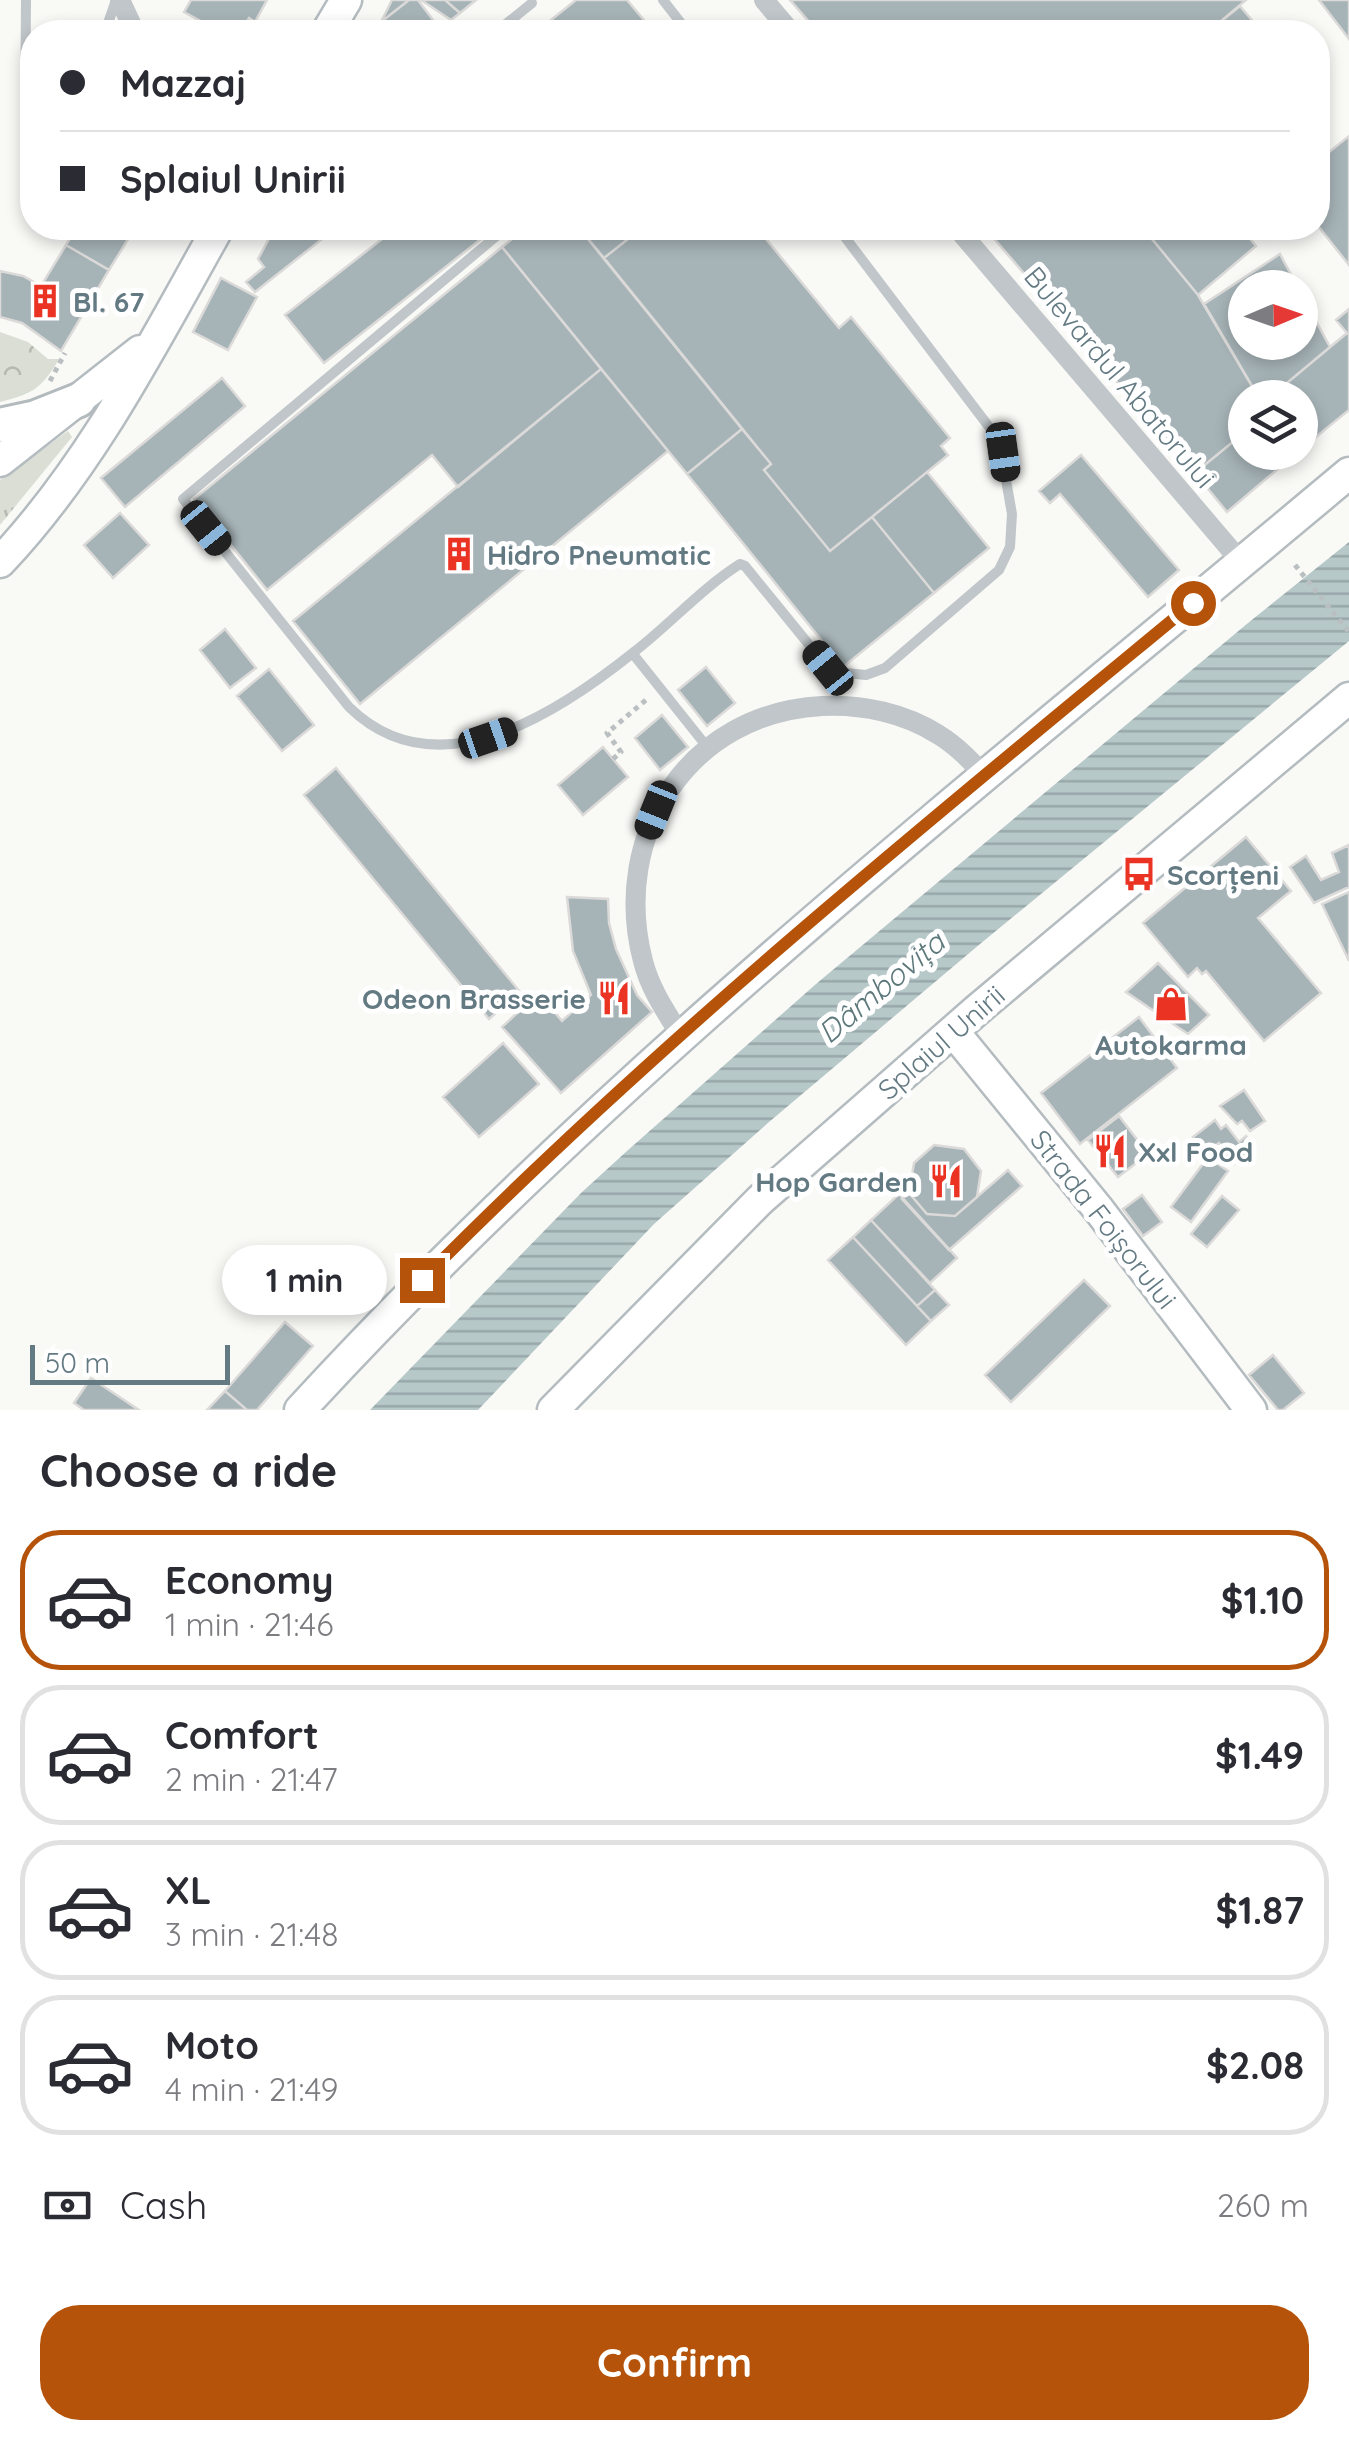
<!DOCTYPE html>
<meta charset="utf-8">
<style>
:root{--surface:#fff;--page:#f2f2f3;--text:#2b2b33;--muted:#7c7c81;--line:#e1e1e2;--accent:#b45309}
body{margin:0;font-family:Quicksand,sans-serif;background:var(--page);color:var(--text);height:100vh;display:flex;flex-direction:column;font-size:38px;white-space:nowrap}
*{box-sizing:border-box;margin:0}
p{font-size:32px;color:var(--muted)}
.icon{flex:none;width:55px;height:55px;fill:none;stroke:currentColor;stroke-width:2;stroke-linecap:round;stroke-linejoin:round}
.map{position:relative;height:1410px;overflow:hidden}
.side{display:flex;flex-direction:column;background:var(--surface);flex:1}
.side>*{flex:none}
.guide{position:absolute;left:20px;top:20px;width:1310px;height:220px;border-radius:40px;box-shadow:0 5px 15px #0003;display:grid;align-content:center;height:220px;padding:0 40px;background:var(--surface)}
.needle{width:65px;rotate:88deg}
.buttons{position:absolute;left:1228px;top:270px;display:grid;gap:20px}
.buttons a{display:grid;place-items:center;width:90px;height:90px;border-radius:50%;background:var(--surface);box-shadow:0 5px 15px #0003;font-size:50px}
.scale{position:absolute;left:30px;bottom:25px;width:200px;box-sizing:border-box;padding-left:10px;border:5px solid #637a83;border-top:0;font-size:28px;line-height:35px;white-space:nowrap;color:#637a83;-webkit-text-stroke:8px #fff;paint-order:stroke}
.end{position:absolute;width:45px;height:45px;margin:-22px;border:12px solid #b45309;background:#fff;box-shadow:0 0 0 5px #fff}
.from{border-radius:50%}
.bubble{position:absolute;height:70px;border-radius:35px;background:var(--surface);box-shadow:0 5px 15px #0003;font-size:32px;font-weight:700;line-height:70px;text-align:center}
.car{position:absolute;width:30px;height:60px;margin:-30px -15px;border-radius:12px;box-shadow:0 0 8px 2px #0007;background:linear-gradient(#222 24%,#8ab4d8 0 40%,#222 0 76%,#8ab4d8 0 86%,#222 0)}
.guide b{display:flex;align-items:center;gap:35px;height:95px;font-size:38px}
.guide b+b{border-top:2px solid var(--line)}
.guide i{width:25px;height:25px;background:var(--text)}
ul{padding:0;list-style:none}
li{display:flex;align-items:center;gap:30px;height:140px;margin:0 20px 15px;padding:0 20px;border:5px solid var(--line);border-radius:40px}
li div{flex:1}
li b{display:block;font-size:38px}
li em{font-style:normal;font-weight:700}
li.on{border-color:var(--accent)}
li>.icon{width:90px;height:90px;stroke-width:1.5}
h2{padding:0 40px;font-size:45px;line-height:120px}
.pay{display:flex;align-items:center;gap:25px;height:110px;padding:0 40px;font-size:38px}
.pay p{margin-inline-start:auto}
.button{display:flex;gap:20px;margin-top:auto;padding:20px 40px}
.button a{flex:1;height:115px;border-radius:40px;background:var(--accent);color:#fff;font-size:40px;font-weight:700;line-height:115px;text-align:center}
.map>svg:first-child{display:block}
.grass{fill:url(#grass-tufts)}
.forest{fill:url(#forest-crowns)}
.water{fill:url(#water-rules)}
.building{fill:#a6b3b7;stroke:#dbdad9;stroke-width:2.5}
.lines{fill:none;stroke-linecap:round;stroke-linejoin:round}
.secondary-casing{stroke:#b4bcc0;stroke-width:35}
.primary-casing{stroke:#b3babe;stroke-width:38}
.path{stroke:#babfc1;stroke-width:5;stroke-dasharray:5 5;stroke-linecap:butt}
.lane{stroke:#c0c6c9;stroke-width:10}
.street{stroke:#c0c6c9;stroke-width:20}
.secondary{stroke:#fff;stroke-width:30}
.primary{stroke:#fff;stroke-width:32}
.route{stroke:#b45309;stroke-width:12}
.labels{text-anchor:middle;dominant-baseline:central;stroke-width:10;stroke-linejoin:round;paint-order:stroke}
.poi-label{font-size:28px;font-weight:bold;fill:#637a83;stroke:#fff;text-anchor:start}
.street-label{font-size:28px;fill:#637a83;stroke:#fff}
.water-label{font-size:30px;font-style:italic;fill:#5e797c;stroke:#fff}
</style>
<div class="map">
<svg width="1349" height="1410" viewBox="0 0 1349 1410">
<defs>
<pattern id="grass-tufts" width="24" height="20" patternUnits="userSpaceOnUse" patternTransform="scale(2.5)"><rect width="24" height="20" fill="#daded5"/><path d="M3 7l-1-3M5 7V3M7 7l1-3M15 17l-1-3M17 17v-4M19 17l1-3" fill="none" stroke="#b4b9b2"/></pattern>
<pattern id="forest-crowns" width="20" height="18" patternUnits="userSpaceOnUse" patternTransform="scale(2.5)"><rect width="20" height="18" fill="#daded5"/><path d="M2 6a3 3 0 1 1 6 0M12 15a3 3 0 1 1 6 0" fill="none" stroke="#b4b9b2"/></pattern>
<pattern id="water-rules" width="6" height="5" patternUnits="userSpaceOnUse" patternTransform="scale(2.5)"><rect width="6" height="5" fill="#b7c8c9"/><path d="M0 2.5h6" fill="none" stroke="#98a7a9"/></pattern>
</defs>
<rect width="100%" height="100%" fill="#f9f9f6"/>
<path class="grass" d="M68 431 72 437 0 525V480Z"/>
<path class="forest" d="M0 332 28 342 48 359H59C42 388 33 394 0 402Z"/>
<path class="water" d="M1349 542V641L980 944 769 1122 654 1224 478 1410H370L581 1193 627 1151 816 984 1248 623Z"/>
<path class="building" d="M191 0H267L255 22 249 18 241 32H221L184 12Z
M392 0H409L381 22Z
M409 0H418L442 32H389L381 22Z
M421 0H445L460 13 451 20Z
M445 0H476L460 13Z
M576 0H627L654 32H536Z
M790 0H1246L1208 32H818Z
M1319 0H1349V39Z
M1240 6 1262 32H1208Z
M1349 136V265L1318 226V161Z
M76 228H135L109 270 66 245Z
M278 228H336L255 292 246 282 264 267 258 259 272 233Z
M396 228H495L324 363 285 315Z
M526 228H579L742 429 687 474 502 247Z
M579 228H642L604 258Z
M642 228H757L839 328 851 317 950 438 941 446 948 455 830 551 764 470 771 464 604 258Z
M985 228H1143L1198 295 1259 398H1245V432L1195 473Z
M1143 228H1241L1256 246 1198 295Z
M66 245 109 270 61 351 22 323 0 317V271L23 276 41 286Z
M502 247 601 369 458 487 432 455 267 590 194 499Z
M1280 254 1298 288H1245V342H1300V292L1330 347 1269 398H1259L1204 304Z
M221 278 257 297 228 350 193 332Z
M1349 309V410L1300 450V398H1269L1347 333 1336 320Z
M601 369 668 451 360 704 293 621Z
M222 378 245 406 125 507 101 478Z
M742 429 771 464 764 470 830 551 872 517 934 593 843 667 687 474Z
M1245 432V452H1298L1227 512 1195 473Z
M1081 455 1179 570 1148 597 1060 494 1050 503 1039 491Z
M927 472 989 548 934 593 872 517Z
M120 513 149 545 113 578 84 545Z
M225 629 256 668 230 688 200 650Z
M706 667 735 703 707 726 678 690Z
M269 669 314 725 282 751 237 696Z
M662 715 688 747 660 770 635 738Z
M603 747 628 777 583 815 558 785Z
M336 768 520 992 489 1019 304 795Z
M1246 837 1291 891 1258 918 1321 993 1264 1041 1206 971 1202 974 1197 968 1188 977 1143 923Z
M1349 845V887L1314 903 1290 867 1306 856 1321 880 1339 872 1332 853Z
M1349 892V961L1322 904Z
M567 897 608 899 609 923 616 949 637 995 652 1012 561 1093 502 1027 529 1002 536 1009 546 1002 562 1021 591 995 573 951Z
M1158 963 1209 1015 1188 1034 1126 992Z
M1139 1017 1177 1068 1080 1144 1041 1093Z
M503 1043 539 1084 479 1137 443 1097Z
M1244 1090 1265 1121 1250 1131 1242 1121 1237 1124 1220 1106Z
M1119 1116 1148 1154 1118 1177 1088 1140Z
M1215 1120 1221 1129 1226 1125 1239 1142 1246 1136 1255 1149 1234 1164 1219 1143 1205 1153 1193 1137Z
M934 1145 964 1149 981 1171 977 1197 955 1216 927 1214 909 1193 914 1163Z
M1208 1157 1228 1171 1191 1222 1171 1207Z
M1008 1170 1022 1186 949 1250 902 1199 909 1193 927 1214 955 1216Z
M899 1194 957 1258 930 1283 871 1220Z
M1142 1195 1162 1222 1143 1236 1123 1209Z
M1222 1196 1239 1210 1207 1247 1191 1234Z
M871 1220 935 1290 917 1306 853 1237Z
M853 1237 931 1321 906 1345 828 1260Z
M1084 1280 1110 1306 1011 1402 985 1375Z
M935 1290 949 1305 931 1321 917 1306Z
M285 1322 313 1346 257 1410H247L225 1391Z
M1273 1355 1304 1393 1283 1410H1278L1249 1375Z
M91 1378 139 1410H84L74 1403Z
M225 1391 247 1410H207Z"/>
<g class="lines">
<g class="secondary-casing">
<path id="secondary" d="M327 32 346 0
M0 461 140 351
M0 562C92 465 153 343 218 228
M953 1031 1099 1210 1251 1410
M300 1410C618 1064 990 774 1349 473
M553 1410 760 1200 977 1010 1349 698"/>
</g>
<g class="primary-casing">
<path id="primary" d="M0 425 36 417 79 400"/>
</g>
<path class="path" d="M94 304 107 313
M50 381 65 353
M1295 565 1349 632
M613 759 621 752 607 733 646 700"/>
<path class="lane" d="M26 0 25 129 27 140 32 143
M663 0 688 32
M105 32 116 0
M496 32 532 3
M506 228 183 499 349 707C437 793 558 713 634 652 670 624 702 588 740 564L745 566 828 668 837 672 866 675 885 668 999 570 1010 547 1012 514 999 440 838 228
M633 654 708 748"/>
<path class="street" d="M120 0 135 32
M764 0 791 32
M957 228 1242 563
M681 1036C666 1012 650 989 643 961 610 835 689 713 822 706 862 704 905 713 939 735 957 746 971 761 985 776"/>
<use href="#secondary" class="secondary"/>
<use href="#primary" class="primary"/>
</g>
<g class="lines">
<path class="route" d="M422 1280C662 1037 930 820 1193 603"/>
</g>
<defs>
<g id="building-bare" transform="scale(2.7)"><path d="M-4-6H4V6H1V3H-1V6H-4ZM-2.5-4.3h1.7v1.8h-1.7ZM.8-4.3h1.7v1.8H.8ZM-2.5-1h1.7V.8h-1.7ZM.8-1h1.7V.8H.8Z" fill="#eb3324" stroke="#fff" stroke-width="2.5" paint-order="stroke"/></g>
<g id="bus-bare" transform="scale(2.7)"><path d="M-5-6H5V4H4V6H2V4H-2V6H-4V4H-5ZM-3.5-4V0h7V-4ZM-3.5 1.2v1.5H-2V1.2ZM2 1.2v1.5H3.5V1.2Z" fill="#eb3324" stroke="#fff" stroke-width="2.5" paint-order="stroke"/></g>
<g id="restaurant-bare" transform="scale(2.7)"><path d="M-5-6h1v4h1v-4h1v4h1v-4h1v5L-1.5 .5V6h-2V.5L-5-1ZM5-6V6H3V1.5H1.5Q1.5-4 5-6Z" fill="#eb3324" stroke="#fff" stroke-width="2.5" paint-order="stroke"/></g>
<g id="shop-bare" transform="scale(2.7)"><path d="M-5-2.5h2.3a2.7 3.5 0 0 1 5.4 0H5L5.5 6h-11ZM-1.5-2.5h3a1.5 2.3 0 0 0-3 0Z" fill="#eb3324" stroke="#fff" stroke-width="2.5" paint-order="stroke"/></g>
</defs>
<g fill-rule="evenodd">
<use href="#building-bare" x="45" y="301"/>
<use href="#building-bare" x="459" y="554"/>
<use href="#bus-bare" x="1139" y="874"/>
<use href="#restaurant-bare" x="614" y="998"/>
<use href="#shop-bare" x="1171" y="1004"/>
<use href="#restaurant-bare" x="1110" y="1151"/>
<use href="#restaurant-bare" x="946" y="1181"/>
</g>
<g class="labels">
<g class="poi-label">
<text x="73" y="301">Bl. 67</text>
<text x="487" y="554">Hidro Pneumatic</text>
<text x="1167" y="874">Scorțeni</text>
<text x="586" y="998" text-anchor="end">Odeon Brasserie</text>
<text x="1171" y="1044" text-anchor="middle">Autokarma</text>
<text x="1138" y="1151">Xxl Food</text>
<text x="918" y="1181" text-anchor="end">Hop Garden</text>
</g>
<g class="street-label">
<text transform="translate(1120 377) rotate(50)">Bulevardul Abatorului</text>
<text transform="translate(941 1042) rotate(-41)">Splaiul Unirii</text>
<text transform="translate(1104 1219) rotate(52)">Strada Foișorului</text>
</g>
<g class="water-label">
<text transform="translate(881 987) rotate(-40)">Dâmbovița</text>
</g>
</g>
</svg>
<div class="buttons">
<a><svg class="needle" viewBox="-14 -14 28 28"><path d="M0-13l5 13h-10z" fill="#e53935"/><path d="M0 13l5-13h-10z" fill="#7c7c81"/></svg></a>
<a><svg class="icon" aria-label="layers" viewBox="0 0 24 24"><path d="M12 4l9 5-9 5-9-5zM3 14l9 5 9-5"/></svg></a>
</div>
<div class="scale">50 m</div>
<i class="end from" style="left:1193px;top:603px"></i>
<i class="end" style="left:422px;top:1280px"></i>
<div class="bubble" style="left:222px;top:1245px;width:165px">1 min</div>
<i class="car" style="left:1003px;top:452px;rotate:172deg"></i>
<i class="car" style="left:206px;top:528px;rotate:141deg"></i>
<i class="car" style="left:828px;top:668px;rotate:321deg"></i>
<i class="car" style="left:488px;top:738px;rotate:71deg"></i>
<i class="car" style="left:656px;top:810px;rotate:202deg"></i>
<div class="guide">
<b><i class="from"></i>Mazzaj</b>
<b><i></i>Splaiul Unirii</b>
</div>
</div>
<section class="side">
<h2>Choose a ride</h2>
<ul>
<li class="on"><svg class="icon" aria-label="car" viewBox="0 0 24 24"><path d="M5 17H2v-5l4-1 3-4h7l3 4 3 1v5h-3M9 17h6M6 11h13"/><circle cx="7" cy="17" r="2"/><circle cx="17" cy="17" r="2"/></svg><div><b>Economy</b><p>1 min · 21:46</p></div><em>$1.10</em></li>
<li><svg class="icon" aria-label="car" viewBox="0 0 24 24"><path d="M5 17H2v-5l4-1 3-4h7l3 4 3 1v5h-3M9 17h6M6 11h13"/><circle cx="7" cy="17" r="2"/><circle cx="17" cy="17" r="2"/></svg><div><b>Comfort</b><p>2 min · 21:47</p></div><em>$1.49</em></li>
<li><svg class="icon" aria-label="car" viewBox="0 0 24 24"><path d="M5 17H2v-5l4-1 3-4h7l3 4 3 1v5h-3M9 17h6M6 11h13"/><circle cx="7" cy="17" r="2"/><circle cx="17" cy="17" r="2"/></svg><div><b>XL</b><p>3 min · 21:48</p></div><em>$1.87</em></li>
<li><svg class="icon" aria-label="car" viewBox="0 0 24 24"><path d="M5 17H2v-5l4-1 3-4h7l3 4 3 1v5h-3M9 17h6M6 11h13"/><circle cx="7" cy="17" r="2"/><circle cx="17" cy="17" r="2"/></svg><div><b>Moto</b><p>4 min · 21:49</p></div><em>$2.08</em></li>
</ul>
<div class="pay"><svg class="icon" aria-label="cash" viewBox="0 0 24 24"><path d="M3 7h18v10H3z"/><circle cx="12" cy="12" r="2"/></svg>Cash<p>260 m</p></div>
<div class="button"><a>Confirm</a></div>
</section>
